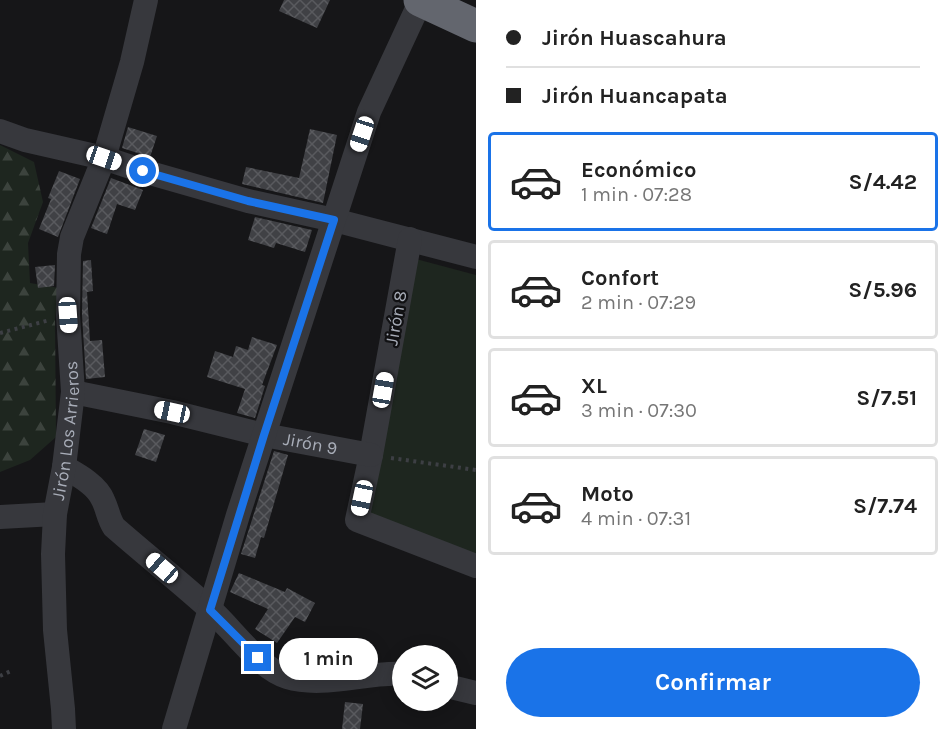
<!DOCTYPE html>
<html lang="es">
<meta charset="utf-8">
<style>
:root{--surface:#fff;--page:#f2f2f2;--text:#222;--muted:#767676;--line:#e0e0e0;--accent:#1a73e8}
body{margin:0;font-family:Karla,sans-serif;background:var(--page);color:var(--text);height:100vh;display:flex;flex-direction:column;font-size:22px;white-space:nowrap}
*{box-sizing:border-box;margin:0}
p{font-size:20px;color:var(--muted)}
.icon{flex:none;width:33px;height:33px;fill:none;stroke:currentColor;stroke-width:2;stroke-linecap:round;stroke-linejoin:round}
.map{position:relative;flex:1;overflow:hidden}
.details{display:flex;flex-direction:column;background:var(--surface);width:474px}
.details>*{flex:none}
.banner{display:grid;align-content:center;height:132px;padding:0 30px;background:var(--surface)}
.buttons{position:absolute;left:392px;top:645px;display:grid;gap:12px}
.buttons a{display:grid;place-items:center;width:66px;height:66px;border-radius:50%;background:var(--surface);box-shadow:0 3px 15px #0003;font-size:30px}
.end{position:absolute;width:27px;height:27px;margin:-14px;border:8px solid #1a73e8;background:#fff;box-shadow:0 0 0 3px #fff}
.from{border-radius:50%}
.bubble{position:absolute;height:42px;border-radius:21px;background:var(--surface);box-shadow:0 3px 15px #0003;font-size:20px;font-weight:700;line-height:42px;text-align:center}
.car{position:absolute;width:18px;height:36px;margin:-18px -9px;border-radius:8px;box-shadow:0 0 4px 2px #0007;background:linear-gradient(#fff 24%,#345 0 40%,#fff 0 76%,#345 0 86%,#fff 0)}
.banner b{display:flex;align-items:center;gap:21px;height:57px;font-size:22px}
.banner b+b{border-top:2px solid var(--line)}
.banner i{width:15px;height:15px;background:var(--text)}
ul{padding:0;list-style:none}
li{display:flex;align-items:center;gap:18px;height:99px;margin:0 12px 9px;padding:0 18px;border:3px solid var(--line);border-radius:6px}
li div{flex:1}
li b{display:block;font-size:22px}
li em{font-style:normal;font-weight:700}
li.active{border-color:var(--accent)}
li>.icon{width:54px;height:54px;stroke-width:1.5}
.primary-button{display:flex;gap:12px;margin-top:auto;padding:12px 30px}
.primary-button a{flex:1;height:69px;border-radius:36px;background:var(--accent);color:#fff;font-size:24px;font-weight:700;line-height:69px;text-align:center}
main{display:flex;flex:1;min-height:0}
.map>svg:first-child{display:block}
.forest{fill:url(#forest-firs)}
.garden{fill:#1e261f}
.building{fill:url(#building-cross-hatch)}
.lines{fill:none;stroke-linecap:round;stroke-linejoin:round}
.path{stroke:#3d3f44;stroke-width:4;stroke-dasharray:3 4.5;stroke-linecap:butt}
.minor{stroke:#37383d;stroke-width:24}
.highway{stroke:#63666e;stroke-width:33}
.route{stroke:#1a73e8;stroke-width:8}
.labels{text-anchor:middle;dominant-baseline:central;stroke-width:4.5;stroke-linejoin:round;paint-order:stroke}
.street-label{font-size:18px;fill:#a8adb8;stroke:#111113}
</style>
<main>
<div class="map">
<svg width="476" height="729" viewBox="0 0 476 729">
<defs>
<pattern id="forest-firs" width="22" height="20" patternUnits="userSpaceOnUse" patternTransform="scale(1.5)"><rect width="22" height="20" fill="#1e261f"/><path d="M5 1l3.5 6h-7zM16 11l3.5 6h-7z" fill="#3c433d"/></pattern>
<pattern id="building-cross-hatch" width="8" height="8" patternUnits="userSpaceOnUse" patternTransform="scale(1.5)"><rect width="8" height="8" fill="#404145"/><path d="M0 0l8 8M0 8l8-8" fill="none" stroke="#595a5e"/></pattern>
</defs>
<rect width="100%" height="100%" fill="#161618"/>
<path class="forest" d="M0 145 34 162 43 202 28 243 30 283 59 288 55 319 56 437 30 460 0 472Z"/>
<path class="garden" d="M416 259 476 275V555L360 518Z"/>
<path class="building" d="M284 0H330L317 28 279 11Z
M128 127 157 136 150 157 122 148Z
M310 129 337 135 323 203 242 184 246 167 299 178Z
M59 171 80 179 58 237 39 229 51 199 48 198Z
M111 178 143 190 135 210 117 204 107 234 91 228Z
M255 217 312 230 305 252 276 243 274 248 248 240Z
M91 260 93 291 87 292 90 341 102 340 105 377 86 379 82 315 83 261Z
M55 265 54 286 38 288 35 267Z
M252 337 277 345 262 385 265 386 255 418 237 413 245 389 207 377 215 351 233 357 236 346 248 350Z
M144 429 165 435 156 462 135 455Z
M274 451 288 455 264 538 261 537 255 558 241 554Z
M239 573 285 592 287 588 315 603 305 622 295 617 277 643 255 629 268 609 230 592Z
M345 702 363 704 360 729H342Z"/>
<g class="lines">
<path class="path" d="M0 333 50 320
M391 458 476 470
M0 676 13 670"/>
<g class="minor">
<path d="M0 131 25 140 104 158 143 171 248 201 334 220 476 257"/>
<path d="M410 239 371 455 357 520 476 566"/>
<path id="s1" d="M73 392 172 412 264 435 371 455"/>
<path d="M64 467C78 475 97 485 103 500 108 510 108 518 114 527 146 555 180 582 212 611 233 630 260 669 287 677 323 688 365 672 402 674"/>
<path d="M0 517 55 514"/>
<path d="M447 686 476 693"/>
<path id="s2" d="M64 729 63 709 55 630 53 554 55 514 64 467 73 392 68 315 69 254 72 237 104 158 132 62 146 0"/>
<path d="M174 729 238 515 369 112 421 0"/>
</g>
<path class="highway" d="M420 0 476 26"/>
</g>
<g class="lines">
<path class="route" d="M143 171 248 201 334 220 264 435 210 610 258 658"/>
</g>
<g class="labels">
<g class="street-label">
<text transform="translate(396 318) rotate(-80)">Jirón 8</text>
<text stroke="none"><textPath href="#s2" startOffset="300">Jirón Los Arrieros</textPath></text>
<text stroke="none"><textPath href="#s1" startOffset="243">Jirón 9</textPath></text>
</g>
</g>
</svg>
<div class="buttons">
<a><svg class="icon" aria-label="layers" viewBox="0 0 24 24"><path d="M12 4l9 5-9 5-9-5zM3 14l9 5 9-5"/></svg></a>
</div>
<i class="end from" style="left:143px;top:171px"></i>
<i class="end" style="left:258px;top:658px"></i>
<div class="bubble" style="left:279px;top:638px;width:99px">1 min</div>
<i class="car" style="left:362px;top:134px;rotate:198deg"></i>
<i class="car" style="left:104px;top:158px;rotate:109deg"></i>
<i class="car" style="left:68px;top:315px;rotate:176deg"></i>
<i class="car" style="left:383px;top:390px;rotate:10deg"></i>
<i class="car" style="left:172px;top:412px;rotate:282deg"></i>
<i class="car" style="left:362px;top:498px;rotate:192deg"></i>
<i class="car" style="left:162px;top:568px;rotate:311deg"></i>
</div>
<section class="details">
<div class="banner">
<b><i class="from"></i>Jirón Huascahura</b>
<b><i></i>Jirón Huancapata</b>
</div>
<ul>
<li class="active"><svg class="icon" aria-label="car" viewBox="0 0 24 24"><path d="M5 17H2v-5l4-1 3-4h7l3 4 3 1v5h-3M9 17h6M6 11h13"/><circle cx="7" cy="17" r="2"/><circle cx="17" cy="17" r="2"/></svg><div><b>Económico</b><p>1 min · 07:28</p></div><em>S/4.42</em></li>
<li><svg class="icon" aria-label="car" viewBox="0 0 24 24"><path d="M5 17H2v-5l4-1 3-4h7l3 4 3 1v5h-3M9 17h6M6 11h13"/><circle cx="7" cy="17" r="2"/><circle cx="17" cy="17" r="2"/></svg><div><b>Confort</b><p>2 min · 07:29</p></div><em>S/5.96</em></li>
<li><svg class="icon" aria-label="car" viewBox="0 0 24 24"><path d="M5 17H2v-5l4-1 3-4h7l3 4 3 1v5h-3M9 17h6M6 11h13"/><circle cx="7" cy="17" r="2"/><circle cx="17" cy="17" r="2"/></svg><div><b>XL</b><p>3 min · 07:30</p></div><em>S/7.51</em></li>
<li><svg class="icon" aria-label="car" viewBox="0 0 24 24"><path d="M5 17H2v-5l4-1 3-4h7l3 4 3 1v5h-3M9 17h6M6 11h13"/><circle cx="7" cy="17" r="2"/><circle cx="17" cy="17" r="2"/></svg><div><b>Moto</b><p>4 min · 07:31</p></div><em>S/7.74</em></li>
</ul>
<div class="primary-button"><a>Confirmar</a></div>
</section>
</main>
